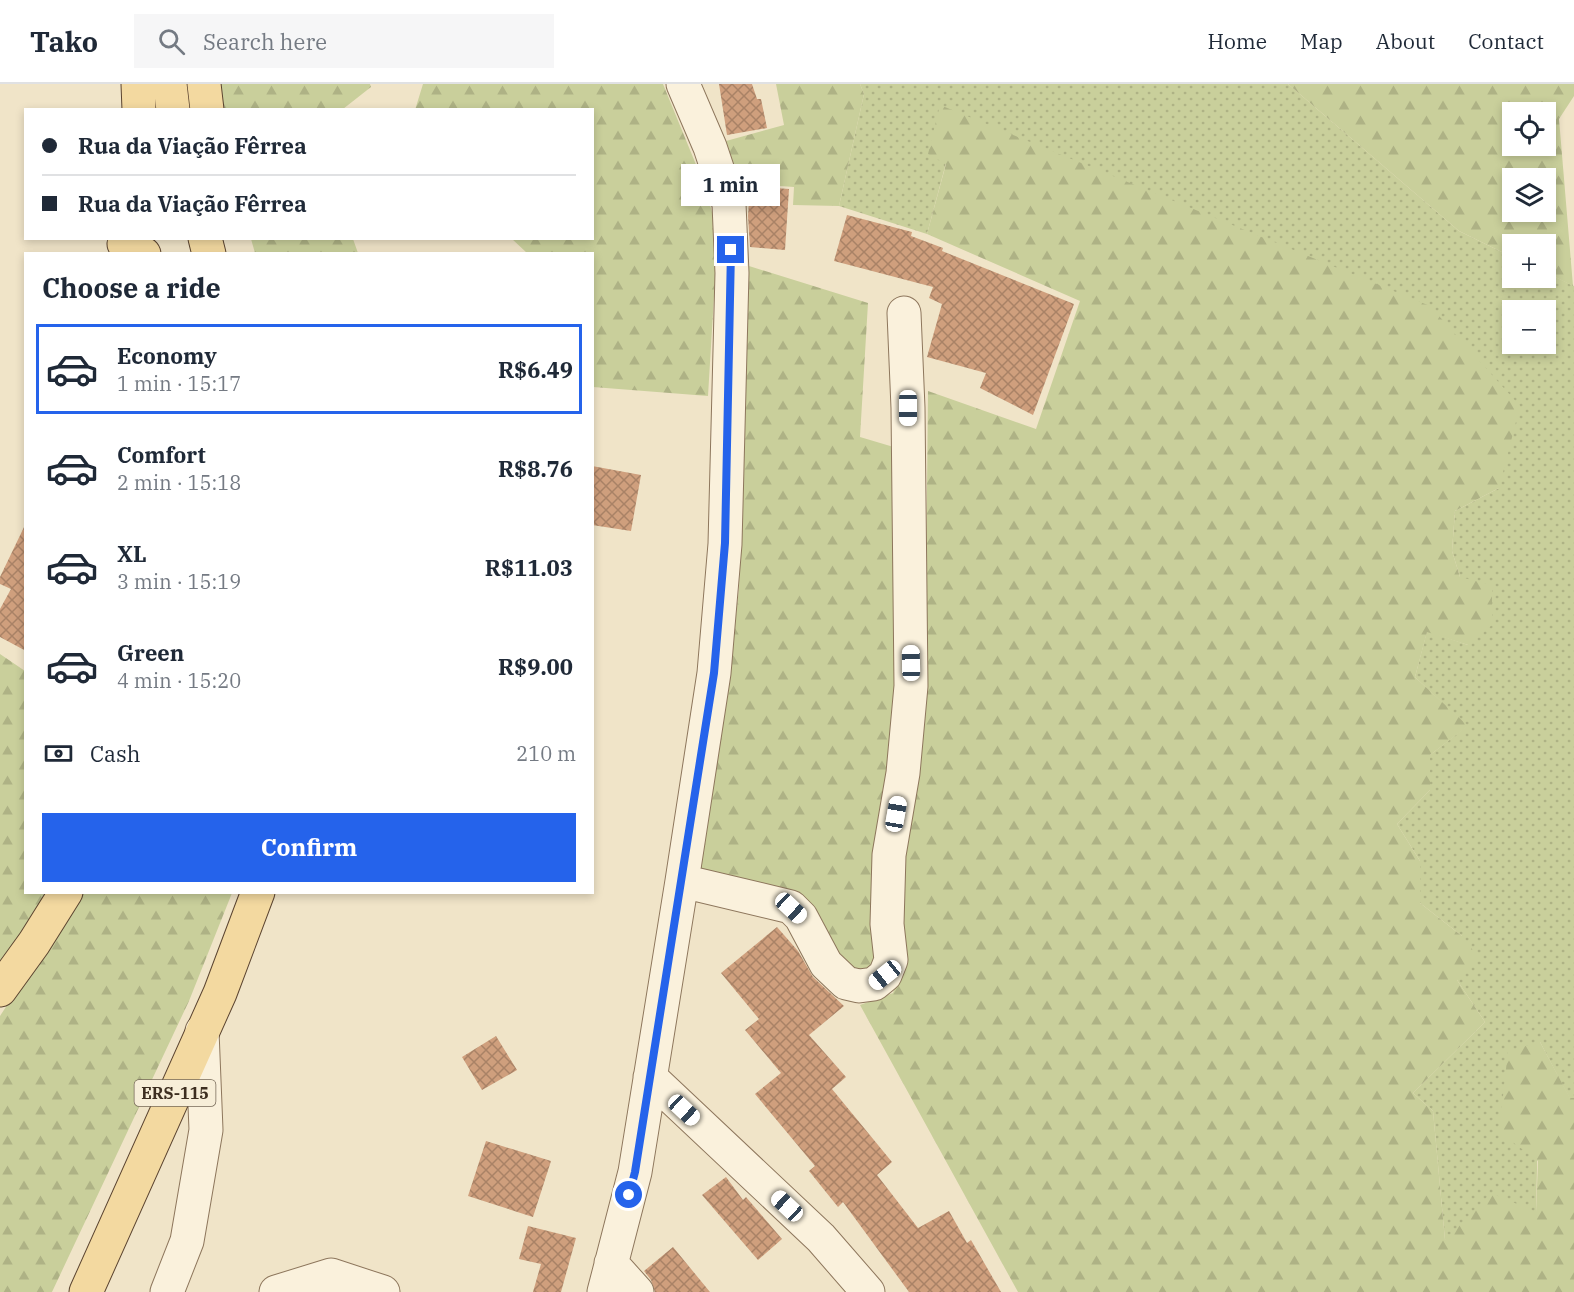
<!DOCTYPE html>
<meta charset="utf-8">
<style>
:root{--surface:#fff;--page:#f6f6f7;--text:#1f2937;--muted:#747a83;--line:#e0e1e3;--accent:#2563eb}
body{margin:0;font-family:"IBM Plex Serif",serif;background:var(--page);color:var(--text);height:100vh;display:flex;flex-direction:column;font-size:22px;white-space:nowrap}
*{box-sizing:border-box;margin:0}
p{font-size:20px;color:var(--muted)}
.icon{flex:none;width:33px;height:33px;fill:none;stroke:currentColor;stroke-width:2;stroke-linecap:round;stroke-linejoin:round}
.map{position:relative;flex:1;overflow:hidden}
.side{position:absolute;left:24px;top:168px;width:570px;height:642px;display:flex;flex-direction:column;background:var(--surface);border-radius:0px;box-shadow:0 3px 9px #0003}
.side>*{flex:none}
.hud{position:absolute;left:24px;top:24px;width:570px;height:132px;border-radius:0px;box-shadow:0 3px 9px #0003;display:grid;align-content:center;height:132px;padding:0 18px;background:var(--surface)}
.fabs{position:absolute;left:1502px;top:18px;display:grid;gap:12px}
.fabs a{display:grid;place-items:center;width:54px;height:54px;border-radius:0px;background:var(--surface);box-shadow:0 3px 9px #0003;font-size:30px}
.end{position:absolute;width:27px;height:27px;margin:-14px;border:8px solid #2563eb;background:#fff;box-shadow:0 0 0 3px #fff}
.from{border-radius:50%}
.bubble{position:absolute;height:42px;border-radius:0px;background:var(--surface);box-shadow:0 3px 9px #0003;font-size:20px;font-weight:700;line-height:42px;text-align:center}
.car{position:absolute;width:18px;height:36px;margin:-18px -9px;border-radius:8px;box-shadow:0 0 4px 2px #0007;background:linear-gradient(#fff 24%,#345 0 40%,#fff 0 76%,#345 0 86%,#fff 0)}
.hud b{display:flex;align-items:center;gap:21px;height:57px;font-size:22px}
.hud b+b{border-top:2px solid var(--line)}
.hud i{width:15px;height:15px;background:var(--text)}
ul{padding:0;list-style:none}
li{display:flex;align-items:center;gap:18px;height:90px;margin:0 12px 9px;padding:0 6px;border:3px solid transparent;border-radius:0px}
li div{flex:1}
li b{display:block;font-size:22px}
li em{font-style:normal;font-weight:700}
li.on{border-color:var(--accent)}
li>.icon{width:54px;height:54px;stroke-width:1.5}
h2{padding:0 18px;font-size:27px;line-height:72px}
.pay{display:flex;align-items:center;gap:15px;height:66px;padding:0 18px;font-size:22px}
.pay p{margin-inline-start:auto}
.button{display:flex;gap:12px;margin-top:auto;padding:12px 18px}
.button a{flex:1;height:69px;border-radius:0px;background:var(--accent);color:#fff;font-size:24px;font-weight:700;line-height:69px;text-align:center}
header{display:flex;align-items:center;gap:36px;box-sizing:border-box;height:84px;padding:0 30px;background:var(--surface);border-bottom:2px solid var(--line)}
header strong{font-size:28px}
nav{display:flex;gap:33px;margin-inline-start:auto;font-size:21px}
.search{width:420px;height:54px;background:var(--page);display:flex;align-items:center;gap:15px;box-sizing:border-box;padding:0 21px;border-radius:0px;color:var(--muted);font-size:22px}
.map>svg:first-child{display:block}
.grass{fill:url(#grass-dots);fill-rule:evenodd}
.forest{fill:url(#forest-firs);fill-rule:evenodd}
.building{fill:url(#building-cross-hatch)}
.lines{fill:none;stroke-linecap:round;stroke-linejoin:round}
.minor-casing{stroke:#8d765c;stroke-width:35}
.major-casing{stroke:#5b4430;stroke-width:35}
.minor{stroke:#faf1dc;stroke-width:33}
.major{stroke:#f3d9a0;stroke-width:33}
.route{stroke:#2563eb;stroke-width:8}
.labels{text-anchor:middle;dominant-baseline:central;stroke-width:6;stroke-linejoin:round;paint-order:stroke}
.shield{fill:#f7eed8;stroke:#756857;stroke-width:1.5}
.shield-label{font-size:16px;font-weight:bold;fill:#3d2e20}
</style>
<header>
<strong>Tako</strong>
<div class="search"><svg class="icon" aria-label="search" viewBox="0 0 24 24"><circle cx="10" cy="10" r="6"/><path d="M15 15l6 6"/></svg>Search here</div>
<nav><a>Home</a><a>Map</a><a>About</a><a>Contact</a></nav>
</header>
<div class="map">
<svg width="1574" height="1208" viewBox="0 0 1574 1208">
<defs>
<pattern id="grass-dots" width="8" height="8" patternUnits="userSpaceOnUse" patternTransform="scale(1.5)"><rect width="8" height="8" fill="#c9cf9b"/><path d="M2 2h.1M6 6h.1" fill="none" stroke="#aeb285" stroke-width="1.8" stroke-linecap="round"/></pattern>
<pattern id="forest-firs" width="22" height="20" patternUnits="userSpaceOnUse" patternTransform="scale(1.5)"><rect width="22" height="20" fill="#c9cf9b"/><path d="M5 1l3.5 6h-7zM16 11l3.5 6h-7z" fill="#aeb285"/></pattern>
<pattern id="building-cross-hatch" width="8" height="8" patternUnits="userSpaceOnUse" patternTransform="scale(1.5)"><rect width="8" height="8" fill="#cf9f7d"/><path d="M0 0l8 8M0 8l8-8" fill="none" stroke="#a98266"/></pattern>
</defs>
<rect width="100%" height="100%" fill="#f0e4c8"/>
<path class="grass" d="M860 0H1288L1459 147 1512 173V194H1545V188L1574 202V1014L1570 1015 1540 958 1536 1128 1445 1156 1433 1027 1413 1009 1485 938 1457 896 1462 852 1420 819V777L1397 740 1430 706V671L1467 642 1415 593 1427 547 1468 561 1460 493 1452 467 1455 427 1499 404 946 79 927 150 839 122 864 10ZM1512 226H1545V260H1512Z"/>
<path class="forest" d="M213 0H370L371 3 343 25 218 26Z
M423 0H663L706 105 715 140 716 179 708 312 593 303 592 170 527 169 512 155 592 154V26H415Z
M776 0H860L864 10 839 122 793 121 794 103 739 99 726 57 784 41Z
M1288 0H1574V12L1559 35 1573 202 1545 188V160H1512V173L1459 147ZM1545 28V62H1512V28ZM1545 94V128H1512V94Z
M940 21 1430 222 1520 322 1499 404 1455 427 1452 467 1460 493 1492 501V541L1468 561 1427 548 1415 593 1468 642 1430 671V706L1397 740 1420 777V819L1462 852 1478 873 1457 896 1485 938 1413 1009 1433 1027 1445 1156 1491 1109 1536 1128 1538 1077 1499 1048 1508 967 1540 958 1570 1014H1574V1208H1018L860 921 893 909 902 880V768L925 601 928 307 1036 345 1080 217 927 150 946 80 928 70Z
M251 155H353L358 169H255Z
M749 182 868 219 860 353 897 364 899 601 880 869 869 889H851L814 835 698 791 727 612 739 504Z
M0 570 25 587 26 808 47 809 0 880Z
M80 809H232L189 917 52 1208H0V932Z"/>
<path class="building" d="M719 0H752L757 15H761L767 44 727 51Z
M750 102 789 105 785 166 750 163 748 132Z
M847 131 912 148 911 152 943 164 942 167 1074 220 1033 331 980 304 986 289 927 273 942 220 929 214 933 203 834 177Z
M592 382 641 391 631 447 592 441Z
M26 439V567L0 553V525L11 505 0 500V493Z
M777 843 798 867 813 893 844 922 809 951 846 993 832 1005 892 1078 877 1091 918 1144 949 1127 967 1159 971 1156 1001 1208H909L843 1118 838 1123 809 1087 815 1082 755 1010 781 989 745 946 759 935 721 889Z
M496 952 517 986 482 1006 462 973Z
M486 1057 551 1077 533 1133 468 1112Z
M726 1093 743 1116 746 1113 782 1155 758 1176 702 1111Z
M528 1142 576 1154 561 1208H533L541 1180 519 1175Z
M673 1163 710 1208H655L651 1196 644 1187Z"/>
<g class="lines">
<g class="minor-casing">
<path id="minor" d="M682 797 791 823 801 833 826 880 846 899 859 902 874 900 885 891 891 876 887 840 889 771 903 689 911 602 908 324 904 229
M650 993 821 1154 868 1208
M611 1179 637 1208
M167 1208 187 1157 206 1046 202 947
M276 1208 331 1191 383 1208
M604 1208 635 1088 682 797 714 589 725 460 732 189 729 120 710 63 683 0"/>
</g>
<g class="major-casing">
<path id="major" d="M138 0 139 26
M170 0 173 26
M204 0 207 26
M205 154 209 170
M124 160 144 170
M0 906 34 859 66 808
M86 1208 220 909 258 808"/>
</g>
<use href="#minor" class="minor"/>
<use href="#major" class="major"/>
</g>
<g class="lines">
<path class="route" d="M629 1111 635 1088 714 589 725 459 731 166"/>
</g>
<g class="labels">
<rect class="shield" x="134.5" y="996" width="81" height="26" rx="4.5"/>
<g class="shield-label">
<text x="175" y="1009">ERS-115</text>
</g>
</g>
</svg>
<div class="fabs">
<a><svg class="icon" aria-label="locate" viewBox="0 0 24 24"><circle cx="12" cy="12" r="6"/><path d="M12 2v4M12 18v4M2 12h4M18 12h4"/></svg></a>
<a><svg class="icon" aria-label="layers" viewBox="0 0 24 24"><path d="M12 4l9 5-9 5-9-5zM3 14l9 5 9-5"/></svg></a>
<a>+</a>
<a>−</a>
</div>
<i class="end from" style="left:629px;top:1111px"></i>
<i class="end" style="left:731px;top:166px"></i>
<div class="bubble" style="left:681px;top:80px;width:99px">1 min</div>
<i class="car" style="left:908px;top:324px;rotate:180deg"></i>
<i class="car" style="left:911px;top:579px;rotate:359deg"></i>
<i class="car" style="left:896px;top:730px;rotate:10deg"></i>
<i class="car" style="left:791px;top:824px;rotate:133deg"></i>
<i class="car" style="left:885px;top:891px;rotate:231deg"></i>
<i class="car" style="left:684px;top:1026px;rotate:133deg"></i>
<i class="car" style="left:787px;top:1122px;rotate:313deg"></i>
<div class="hud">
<b><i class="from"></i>Rua da Viação Fêrrea</b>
<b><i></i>Rua da Viação Fêrrea</b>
</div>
<section class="side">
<h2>Choose a ride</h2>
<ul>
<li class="on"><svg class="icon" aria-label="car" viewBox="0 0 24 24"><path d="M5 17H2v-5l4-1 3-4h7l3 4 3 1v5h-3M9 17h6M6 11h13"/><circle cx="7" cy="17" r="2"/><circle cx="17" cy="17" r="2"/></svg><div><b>Economy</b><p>1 min · 15:17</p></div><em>R$6.49</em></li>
<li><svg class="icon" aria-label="car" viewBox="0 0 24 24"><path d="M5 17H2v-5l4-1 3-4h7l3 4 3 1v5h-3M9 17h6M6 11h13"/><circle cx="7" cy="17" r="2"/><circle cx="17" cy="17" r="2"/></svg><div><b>Comfort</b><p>2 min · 15:18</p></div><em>R$8.76</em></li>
<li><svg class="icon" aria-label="car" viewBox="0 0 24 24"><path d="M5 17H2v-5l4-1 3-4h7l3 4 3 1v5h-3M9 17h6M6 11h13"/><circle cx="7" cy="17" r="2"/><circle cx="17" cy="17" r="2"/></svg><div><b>XL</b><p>3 min · 15:19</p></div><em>R$11.03</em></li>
<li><svg class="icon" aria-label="car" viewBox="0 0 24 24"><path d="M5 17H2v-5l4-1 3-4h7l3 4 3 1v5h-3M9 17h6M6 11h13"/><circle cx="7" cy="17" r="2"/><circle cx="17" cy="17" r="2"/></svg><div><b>Green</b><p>4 min · 15:20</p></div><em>R$9.00</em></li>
</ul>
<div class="pay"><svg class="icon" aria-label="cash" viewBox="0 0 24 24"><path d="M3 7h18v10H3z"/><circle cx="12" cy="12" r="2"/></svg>Cash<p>210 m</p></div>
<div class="button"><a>Confirm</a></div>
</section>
</div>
